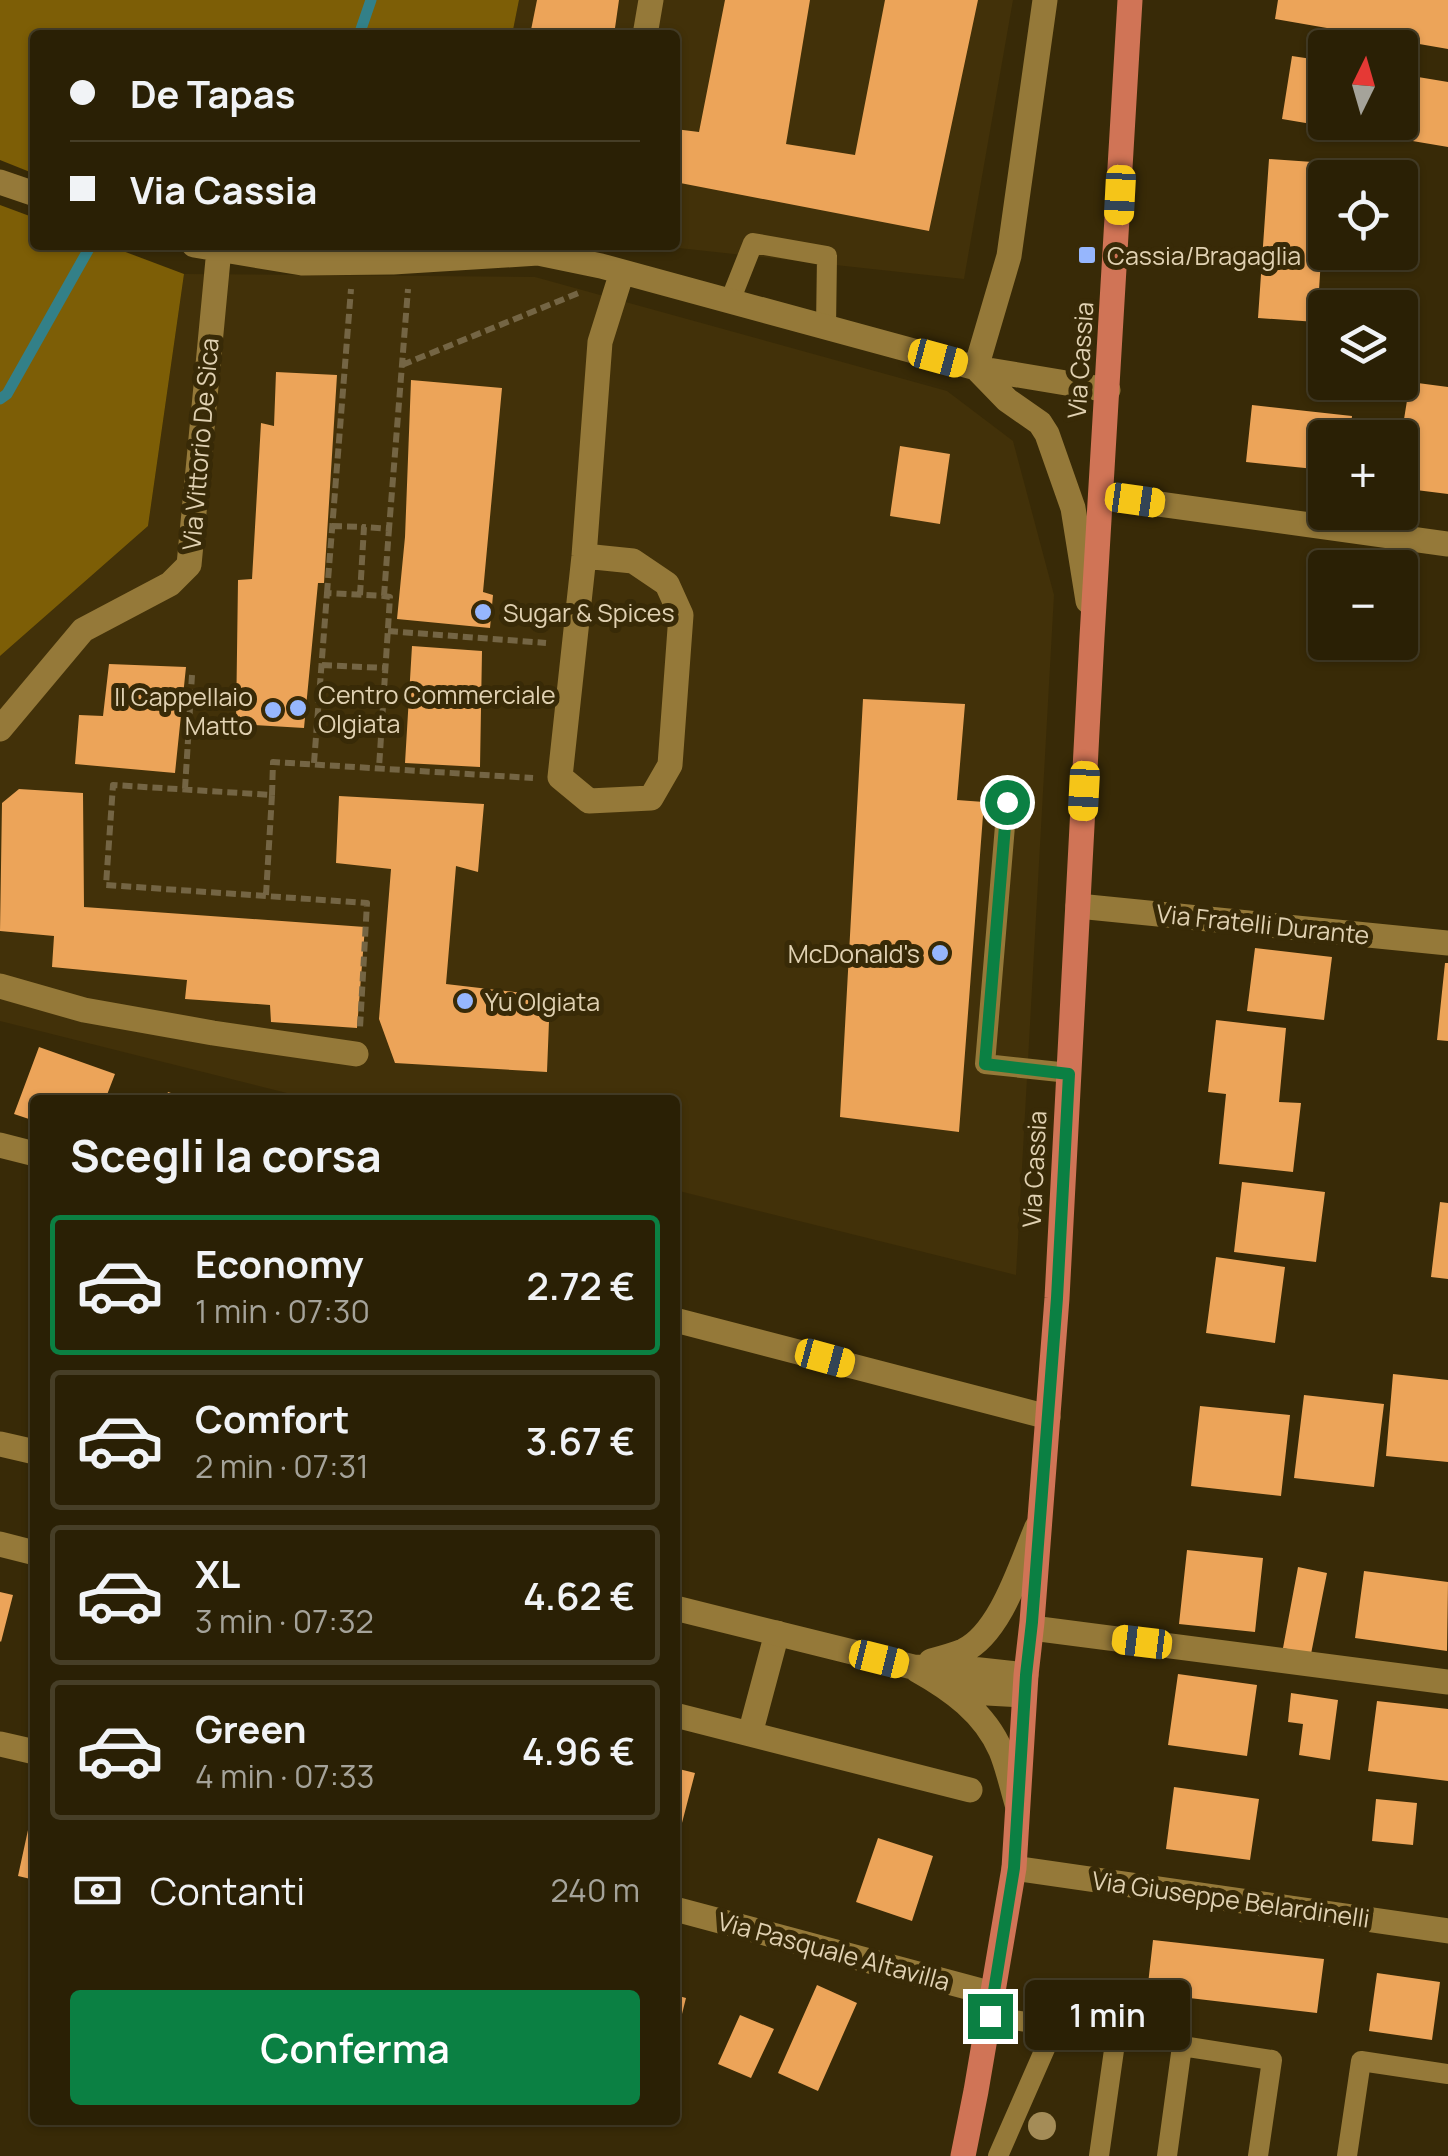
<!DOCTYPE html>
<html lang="it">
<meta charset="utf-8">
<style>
:root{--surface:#2a2005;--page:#32280f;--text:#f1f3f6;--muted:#a5a39a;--line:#463e27;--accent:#0b8043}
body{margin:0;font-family:Manrope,sans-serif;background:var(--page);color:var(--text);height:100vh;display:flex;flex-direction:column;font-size:38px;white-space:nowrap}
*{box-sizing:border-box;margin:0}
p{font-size:32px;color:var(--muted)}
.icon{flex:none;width:55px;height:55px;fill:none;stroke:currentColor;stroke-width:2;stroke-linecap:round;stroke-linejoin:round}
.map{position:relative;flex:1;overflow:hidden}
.panel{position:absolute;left:30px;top:1095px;width:650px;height:1030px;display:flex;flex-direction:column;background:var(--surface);border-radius:10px;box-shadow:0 2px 8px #0004,0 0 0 2px var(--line)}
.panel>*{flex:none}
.hud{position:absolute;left:30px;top:30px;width:650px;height:220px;border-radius:10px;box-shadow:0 2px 8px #0004,0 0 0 2px var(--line);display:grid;align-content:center;height:220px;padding:0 40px;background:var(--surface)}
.needle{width:65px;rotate:5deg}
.fabs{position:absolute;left:1308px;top:30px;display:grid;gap:20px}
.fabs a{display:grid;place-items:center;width:110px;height:110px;border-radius:10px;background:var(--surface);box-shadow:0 2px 8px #0004,0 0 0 2px var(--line);font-size:50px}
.end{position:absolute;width:45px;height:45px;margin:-22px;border:12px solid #0b8043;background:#fff;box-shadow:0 0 0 5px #fff}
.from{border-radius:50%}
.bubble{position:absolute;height:70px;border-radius:10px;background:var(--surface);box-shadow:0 2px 8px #0004,0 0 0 2px var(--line);font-size:32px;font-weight:600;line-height:70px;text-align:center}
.car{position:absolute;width:30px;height:60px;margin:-30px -15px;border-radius:12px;box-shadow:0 0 8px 2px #0007;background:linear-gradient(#f5c518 24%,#345 0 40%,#f5c518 0 76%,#345 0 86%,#f5c518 0)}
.hud b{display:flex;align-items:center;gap:35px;height:95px;font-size:38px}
.hud b+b{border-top:2px solid var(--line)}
.hud i{width:25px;height:25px;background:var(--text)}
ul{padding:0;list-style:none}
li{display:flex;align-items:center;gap:30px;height:140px;margin:0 20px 15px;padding:0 20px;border:5px solid var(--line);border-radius:10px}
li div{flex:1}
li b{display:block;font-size:38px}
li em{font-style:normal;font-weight:600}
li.active{border-color:var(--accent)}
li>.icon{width:90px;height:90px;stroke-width:1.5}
h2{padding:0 40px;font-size:45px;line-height:120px}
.pay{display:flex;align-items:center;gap:25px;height:110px;padding:0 40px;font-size:38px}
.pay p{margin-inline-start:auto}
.action{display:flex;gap:20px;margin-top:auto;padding:20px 40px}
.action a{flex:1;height:115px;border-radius:10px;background:var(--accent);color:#fff;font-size:40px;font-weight:600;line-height:115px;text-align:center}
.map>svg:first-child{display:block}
.built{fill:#423109}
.forest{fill:#7d5e06}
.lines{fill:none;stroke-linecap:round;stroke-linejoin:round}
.stream{stroke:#338088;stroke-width:11}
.building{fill:#eca459}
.path{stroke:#746544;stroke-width:6;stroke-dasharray:10 5;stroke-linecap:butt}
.lane{stroke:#957939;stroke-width:20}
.street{stroke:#957939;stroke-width:25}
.secondary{stroke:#957939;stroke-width:25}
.primary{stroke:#d07456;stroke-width:25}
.tree{fill:#a48c57}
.route{stroke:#0b8043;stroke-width:12}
.poi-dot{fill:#96b6fd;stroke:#382a07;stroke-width:4}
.labels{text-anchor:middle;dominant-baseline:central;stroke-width:10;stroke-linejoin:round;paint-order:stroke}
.poi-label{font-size:25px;fill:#e0d1b2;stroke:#382a07;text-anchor:start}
.street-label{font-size:25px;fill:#e0d1b2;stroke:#382a07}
</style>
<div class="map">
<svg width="1448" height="2156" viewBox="0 0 1448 2156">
<rect width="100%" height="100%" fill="#382a07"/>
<path class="built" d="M519 0H1013L964 279 651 245H675V35H512Z
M184 274 535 277 947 391 1013 441 1054 595 1016 1275 675 1190V1100H315L0 1021V656L148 526Z"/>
<path class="forest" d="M0 0H519L512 35H35V174L0 160Z
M0 205 35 218V245H107L184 274 148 526 0 656Z"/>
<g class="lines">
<path class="stream" d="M359 35 371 0
M0 399 7 394 91 245"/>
</g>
<path class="building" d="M537 0H619L614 35H530Z
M725 0H810L786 144 855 155 885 0H978L929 231 675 182V129L699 132Z
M1278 0H1448V49L1275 19Z
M1292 56 1325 61V122H1400V74L1448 82V147L1282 119Z
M1269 159 1327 163 1317 322 1258 318Z
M276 372 337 375 324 583H318L304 728 236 724 238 580 252 579 261 423 274 426Z
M411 380 502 388 483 592 493 595 490 628 397 619 405 537Z
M1410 382 1448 387V494L1400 488V444Z
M1252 405 1352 416 1350 438H1325V470L1246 462Z
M900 446 950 454 940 524 890 516Z
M412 646 482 651 480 767 405 763Z
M109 664 186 667 175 773 75 764 79 715 103 716Z
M863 699 965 704 957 800 984 802 959 1132 840 1117Z
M19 789 83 793 84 907 365 927 357 1028 271 1022 270 1005 185 999 187 980 52 967 54 936 0 931 2 803Z
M339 796 484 804 478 872 456 866 446 984 550 996 547 1072 395 1063 379 1019 391 869 336 863Z
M1255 948 1332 957 1324 1020 1247 1011Z
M1445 963H1448V1041L1437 1040Z
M1216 1020 1286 1028 1279 1102 1301 1103 1293 1172 1219 1164 1226 1094 1208 1092Z
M39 1047 115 1074 105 1100H35V1121L14 1114Z
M168 1092 189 1099V1100H165Z
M1242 1182 1325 1192 1316 1262 1234 1252Z
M1440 1202 1448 1203V1279L1431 1277Z
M1216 1257 1285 1267 1275 1343 1206 1333Z
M1393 1374 1448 1380V1462L1386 1456Z
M1304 1395 1384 1404 1374 1487 1294 1478Z
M1200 1406 1290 1415 1281 1496 1191 1486Z
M1187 1550 1263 1558 1255 1632 1179 1624Z
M1298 1567 1327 1573 1311 1654 1283 1648Z
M1364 1571 1448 1582 1447 1651 1355 1638Z
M0 1592 13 1595 1 1642 0 1641Z
M1178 1674 1257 1685 1247 1756 1168 1745Z
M1291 1693 1338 1700 1330 1760 1299 1755 1303 1724 1288 1722Z
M1377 1701 1448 1709V1781L1368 1771Z
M675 1768 695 1773 676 1846H675Z
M1174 1787 1259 1799 1250 1860 1166 1849Z
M1376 1799 1417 1803 1413 1845 1372 1841Z
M33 1807 35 1808V1880L18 1876Z
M878 1838 933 1856 912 1921 856 1902Z
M1153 1940 1324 1959 1317 2013 1147 1993Z
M1377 1973 1440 1982 1432 2040 1369 2031Z
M817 1985 857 2003 818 2091 778 2073Z
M675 1995 686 1998 676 2038H675Z
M740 2015 774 2029 751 2078 718 2064Z"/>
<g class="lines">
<path class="path" d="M402 365 581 292
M332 526 364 527
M327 593 351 289
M360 595 364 527 389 529 408 289
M384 596 389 529
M388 631 546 643
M322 665 385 668
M314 763 327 593 384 596 390 597 379 768
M185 789 192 675
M272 795 273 762 533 778
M266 895 272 795 113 785 106 885 367 903 360 1028"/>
<path class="lane" d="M730 301 753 243 827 256 826 327
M1007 802 985 1064 1069 1073
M989 2016 1116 2036 1099 2156
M998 2156 1055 2026
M1167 2156 1182 2046 1272 2060 1258 2156
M1347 2156 1361 2061 1448 2074"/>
<path class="street" d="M645 35 651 0
M0 182 35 194
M194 245 302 263 393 262 538 253 601 266 976 368 1108 390
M976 368 1009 256 1045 0
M976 368 1007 400 1040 423 1047 434 1073 508 1088 601
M1101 496 1448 544
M584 556 633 561 667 584 681 615 670 765 651 798 589 801 560 777 584 556 600 342 622 272
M0 729 83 630 170 584 189 565 219 249
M1078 906 1448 943
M0 986 84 1010 213 1033 356 1054
M0 1145 35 1154
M675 1320 1048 1417
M0 1544 35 1553
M1032 1628 1448 1682
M675 1715 970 1790
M750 1734 777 1633
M0 1744 35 1752
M1014 1868 1448 1931
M675 1909 993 1994"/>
<path class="secondary" d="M0 1444 35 1452
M675 1608 913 1667 962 1668 1026 1675
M931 1661C942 1658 953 1655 963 1651 1001 1633 1021 1564 1037 1527
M917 1670C951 1689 985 1713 1001 1751 1008 1768 1012 1787 1017 1804
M945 1686 987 1693 1024 1695"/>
<path class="primary" d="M963 2156 976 2091 1014 1868 1026 1675 1032 1622 1057 1298 1092 637 1130 0"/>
</g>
<circle class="tree" cx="1042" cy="2126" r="14"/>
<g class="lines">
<path class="route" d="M990 2016 1014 1868 1026 1675 1032 1622 1057 1298 1069 1074 985 1064 1007 802"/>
</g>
<g class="poi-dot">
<rect x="1077" y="245" width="20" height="20" rx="5"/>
<circle cx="483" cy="612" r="10"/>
<circle cx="298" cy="708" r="10"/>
<circle cx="273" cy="710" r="10"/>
<circle cx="940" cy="953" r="10"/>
<circle cx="465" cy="1001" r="10"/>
</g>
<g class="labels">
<g class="poi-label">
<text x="1107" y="255">Cassia/Bragaglia</text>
<text x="503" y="612">Sugar &amp; Spices</text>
<text x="318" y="694">Centro Commerciale<tspan x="318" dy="29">Olgiata</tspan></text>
<text x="253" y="696" text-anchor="end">Il Cappellaio<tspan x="253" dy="29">Matto</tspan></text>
<text x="920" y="953" text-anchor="end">McDonald's</text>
<text x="485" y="1001">Yu Olgiata</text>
</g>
<g class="street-label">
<text transform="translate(1080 360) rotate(-86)">Via Cassia</text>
<text transform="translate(200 444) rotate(-85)">Via Vittorio De Sica</text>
<text transform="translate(1263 924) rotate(6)">Via Fratelli Durante</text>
<text transform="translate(1034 1169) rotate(-87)">Via Cassia</text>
<text transform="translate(1231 1899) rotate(8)">Via Giuseppe Belardinelli</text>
<text transform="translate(834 1951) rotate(15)">Via Pasquale Altavilla</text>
</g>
</g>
</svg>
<div class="fabs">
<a><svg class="needle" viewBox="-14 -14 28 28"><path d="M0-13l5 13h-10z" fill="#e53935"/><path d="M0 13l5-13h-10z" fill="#a5a39a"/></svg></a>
<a><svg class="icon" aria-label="locate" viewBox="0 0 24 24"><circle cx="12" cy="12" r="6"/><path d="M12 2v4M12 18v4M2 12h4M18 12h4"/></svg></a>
<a><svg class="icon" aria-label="layers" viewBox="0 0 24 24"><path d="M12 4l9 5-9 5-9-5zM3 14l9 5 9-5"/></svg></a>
<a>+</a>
<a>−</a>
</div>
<i class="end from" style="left:1007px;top:802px"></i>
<i class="end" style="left:990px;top:2016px"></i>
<div class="bubble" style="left:1025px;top:1980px;width:165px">1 min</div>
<i class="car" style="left:1120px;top:195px;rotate:183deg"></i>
<i class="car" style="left:938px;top:358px;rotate:105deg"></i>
<i class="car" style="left:1135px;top:500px;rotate:98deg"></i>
<i class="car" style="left:1084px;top:791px;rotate:183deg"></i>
<i class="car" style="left:825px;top:1358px;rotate:105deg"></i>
<i class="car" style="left:1142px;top:1642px;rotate:277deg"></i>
<i class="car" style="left:879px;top:1659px;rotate:104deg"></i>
<div class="hud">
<b><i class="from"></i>De Tapas</b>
<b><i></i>Via Cassia</b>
</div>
<section class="panel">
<h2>Scegli la corsa</h2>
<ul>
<li class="active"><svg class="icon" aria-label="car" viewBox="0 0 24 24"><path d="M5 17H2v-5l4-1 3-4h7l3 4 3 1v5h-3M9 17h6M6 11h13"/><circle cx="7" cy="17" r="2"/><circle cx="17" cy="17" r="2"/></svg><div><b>Economy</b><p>1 min · 07:30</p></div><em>2.72 €</em></li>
<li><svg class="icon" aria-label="car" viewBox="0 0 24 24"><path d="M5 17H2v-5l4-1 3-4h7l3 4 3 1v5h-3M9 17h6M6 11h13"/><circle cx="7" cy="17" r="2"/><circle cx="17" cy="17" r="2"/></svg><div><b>Comfort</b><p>2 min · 07:31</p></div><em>3.67 €</em></li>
<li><svg class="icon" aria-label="car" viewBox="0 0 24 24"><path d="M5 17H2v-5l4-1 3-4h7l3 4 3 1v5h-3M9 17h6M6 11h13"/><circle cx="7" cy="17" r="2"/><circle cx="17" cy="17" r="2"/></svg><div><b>XL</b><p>3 min · 07:32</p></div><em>4.62 €</em></li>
<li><svg class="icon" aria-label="car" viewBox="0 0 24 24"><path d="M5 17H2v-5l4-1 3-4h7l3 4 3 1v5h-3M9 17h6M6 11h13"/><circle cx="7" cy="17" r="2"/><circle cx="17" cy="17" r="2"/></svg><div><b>Green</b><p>4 min · 07:33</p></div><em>4.96 €</em></li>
</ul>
<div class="pay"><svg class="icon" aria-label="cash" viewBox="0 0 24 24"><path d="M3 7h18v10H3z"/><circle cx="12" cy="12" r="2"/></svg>Contanti<p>240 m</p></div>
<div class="action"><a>Conferma</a></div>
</section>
</div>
